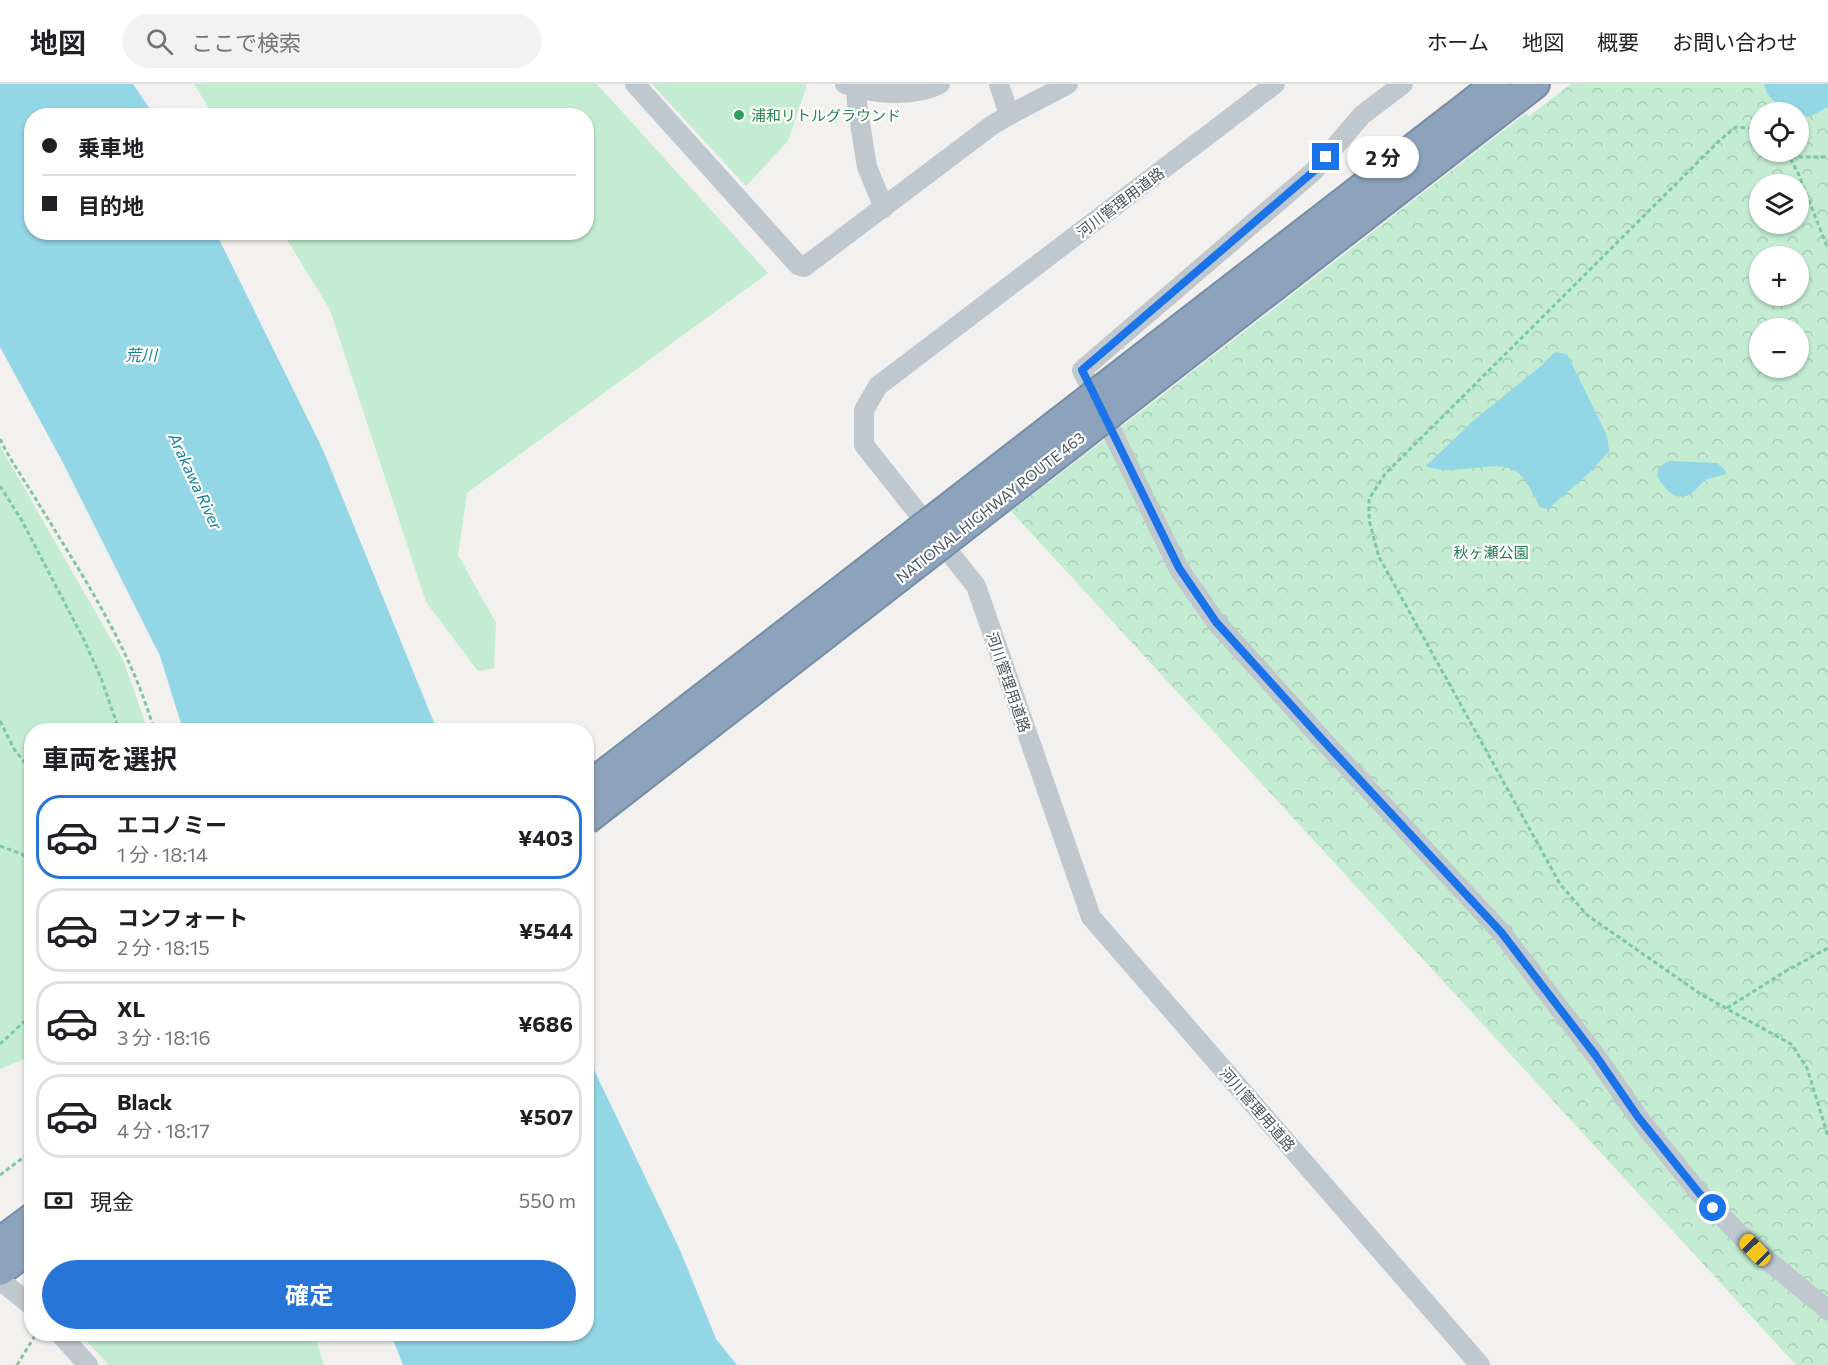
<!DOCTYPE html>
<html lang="ja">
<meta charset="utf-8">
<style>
:root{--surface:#fff;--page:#f2f2f2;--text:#202124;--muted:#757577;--line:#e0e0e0;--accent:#2675d7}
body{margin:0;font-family:Commissioner,"Noto Sans JP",sans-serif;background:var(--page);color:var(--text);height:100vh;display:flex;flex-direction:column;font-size:22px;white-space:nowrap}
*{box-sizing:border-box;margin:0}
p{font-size:20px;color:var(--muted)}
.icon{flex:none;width:33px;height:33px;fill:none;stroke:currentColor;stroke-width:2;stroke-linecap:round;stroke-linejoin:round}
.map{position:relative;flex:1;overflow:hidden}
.details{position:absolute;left:24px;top:639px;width:570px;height:618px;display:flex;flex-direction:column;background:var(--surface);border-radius:24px;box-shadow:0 2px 4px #0004}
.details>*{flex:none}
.hud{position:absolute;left:24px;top:24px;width:570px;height:132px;border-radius:24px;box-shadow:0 2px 4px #0004;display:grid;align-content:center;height:132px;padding:0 18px;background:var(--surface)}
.tools{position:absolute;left:1749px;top:18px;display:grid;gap:12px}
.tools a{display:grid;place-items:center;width:60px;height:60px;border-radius:50%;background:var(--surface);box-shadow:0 2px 4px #0004;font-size:30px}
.end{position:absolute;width:27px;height:27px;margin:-14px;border:8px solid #1a73e8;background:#fff;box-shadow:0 0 0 3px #fff}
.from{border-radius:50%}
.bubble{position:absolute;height:42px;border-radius:21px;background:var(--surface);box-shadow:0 2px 4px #0004;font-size:20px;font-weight:700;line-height:42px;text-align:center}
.car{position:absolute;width:18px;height:36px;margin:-18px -9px;border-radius:8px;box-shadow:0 0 4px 2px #0007;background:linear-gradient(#f5c518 24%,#345 0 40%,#f5c518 0 76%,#345 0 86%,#f5c518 0)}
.hud b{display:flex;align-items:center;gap:21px;height:57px;font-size:22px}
.hud b+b{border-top:2px solid var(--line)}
.hud i{width:15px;height:15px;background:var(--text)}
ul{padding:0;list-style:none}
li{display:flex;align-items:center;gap:18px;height:84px;margin:0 12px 9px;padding:0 6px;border:3px solid var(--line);border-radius:24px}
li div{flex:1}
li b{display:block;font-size:22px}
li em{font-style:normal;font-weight:700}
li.active{border-color:var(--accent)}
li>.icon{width:54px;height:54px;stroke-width:1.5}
h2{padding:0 18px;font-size:27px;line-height:72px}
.pay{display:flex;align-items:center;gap:15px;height:66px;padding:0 18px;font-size:22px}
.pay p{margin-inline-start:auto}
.button{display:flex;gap:12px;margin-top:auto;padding:12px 18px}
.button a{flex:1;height:69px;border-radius:36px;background:var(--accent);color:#fff;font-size:24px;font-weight:700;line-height:69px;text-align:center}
header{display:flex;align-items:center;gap:36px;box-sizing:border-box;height:84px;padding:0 30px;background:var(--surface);border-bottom:2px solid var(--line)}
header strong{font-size:28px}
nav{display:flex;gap:33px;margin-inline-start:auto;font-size:21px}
.search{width:420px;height:54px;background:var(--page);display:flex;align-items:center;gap:15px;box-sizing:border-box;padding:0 21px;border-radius:33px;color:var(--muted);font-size:22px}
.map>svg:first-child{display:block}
.grass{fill:#c3ecd2}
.park{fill:url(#park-crowns);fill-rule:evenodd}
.water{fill:#93d6e6}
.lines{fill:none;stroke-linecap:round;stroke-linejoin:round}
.highway-casing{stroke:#778ea7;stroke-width:32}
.path{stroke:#7dc8a2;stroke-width:3;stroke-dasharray:4.5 3;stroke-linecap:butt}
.minor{stroke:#bfc8ce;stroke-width:20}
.highway{stroke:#8ca3bb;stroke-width:28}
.highway-bridge-casing{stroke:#778ea7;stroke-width:32;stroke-linecap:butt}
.highway-bridge{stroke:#8ca3bb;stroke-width:28}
.route{stroke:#1a73e8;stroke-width:8}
.leisure-dot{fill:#2e9e5b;stroke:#fff;stroke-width:2}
.labels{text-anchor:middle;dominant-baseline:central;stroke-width:4.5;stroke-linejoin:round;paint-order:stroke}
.leisure-label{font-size:15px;fill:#27864d;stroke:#fff;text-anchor:start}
.street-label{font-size:15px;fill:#49545d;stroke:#fff}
.park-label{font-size:15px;fill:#1e7a4b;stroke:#fff}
.water-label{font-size:16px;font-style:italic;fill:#17819b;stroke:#fff}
</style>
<header>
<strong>地図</strong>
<div class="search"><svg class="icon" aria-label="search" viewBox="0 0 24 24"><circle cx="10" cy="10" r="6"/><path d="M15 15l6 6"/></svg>ここで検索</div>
<nav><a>ホーム</a><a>地図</a><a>概要</a><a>お問い合わせ</a></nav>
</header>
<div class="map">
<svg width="1828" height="1281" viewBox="0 0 1828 1281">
<defs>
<pattern id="park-crowns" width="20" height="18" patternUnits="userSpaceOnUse" patternTransform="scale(1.5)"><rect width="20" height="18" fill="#c3ecd2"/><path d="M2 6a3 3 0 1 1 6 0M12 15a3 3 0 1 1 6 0" fill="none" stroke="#a9ccb7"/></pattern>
</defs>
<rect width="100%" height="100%" fill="#f3f0f0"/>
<path class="grass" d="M194 0H597L768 189 467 409 458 471 496 539 494 584 478 587 426 518 330 226 283 149 586 148V32L213 31Z
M652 0H806V4L788 57 746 102Z
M0 362 123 576 148 646H32L31 970 22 976 0 985Z
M80 1250H314L324 1281H109Z"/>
<path class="park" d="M1571 0H1828V1281H1796L1011 427 1134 333 1526 29 1529 32ZM1760 28H1798V68H1760ZM1760 100H1798V140H1760ZM1760 172H1798V212H1760ZM1760 244H1798V284H1760Z"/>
<path class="water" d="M0 0H133L154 31 32 32V148L216 149 323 366 437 646H183L160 572 61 375 0 263Z
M1764 0H1828V23L1811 32 1791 28 1779 24 1767 9Z
M1555 268 1567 270 1607 352 1609 367 1589 389 1548 425 1540 423C1534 412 1527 396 1517 388 1499 373 1451 394 1426 382L1473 337 1542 281Z
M1669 377 1717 379 1725 386 1726 390C1720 392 1713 393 1707 395 1702 398 1698 404 1693 408 1676 421 1665 405 1657 392L1659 383Z
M587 971 680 1166 716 1255 737 1281H403L391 1250H586Z"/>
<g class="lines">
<g class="highway-casing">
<path id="highway" d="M1455 32 1496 0
M1469 51 1535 0
M0 1158 32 1134
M0 1187 32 1163"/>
</g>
<path class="path" d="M1760 45 1736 43 1720 56 1385 390 1369 415V436L1379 473 1560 800 1587 831 1702 911 1791 960 1807 984 1828 1052
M1787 68 1799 91 1828 165
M1791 73H1828
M0 355C11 378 27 400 40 422 84 494 131 565 154 646
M0 402 21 435 84 556 101 594 119 646
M0 637 14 665 32 688
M0 762 22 770 32 782
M1727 924 1786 887 1828 864
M0 960 26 936 32 929
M0 1091 32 1067
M17 1281 36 1250"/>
<path class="minor" d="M635 0 798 181 804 183 991 42C1016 26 1043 14 1068 0
M845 0C872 10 914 14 940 0
M999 0 1009 31
M1275 0 878 302 864 326V361L976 502 1091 833 1480 1281
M1403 0 1362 31 1314 87 1082 286 1179 485 1216 538 1319 652 1501 848 1596 972 1638 1033 1699 1109 1755 1166 1828 1226
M856 4 857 20 867 83 884 124
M0 1196 32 1222
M60 1250 88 1281"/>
<use href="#highway" class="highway"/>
<g class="highway-bridge-casing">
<path id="highway-bridge" d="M586 704 1455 32
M586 736 1469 51"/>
</g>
<use href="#highway-bridge" class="highway-bridge"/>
</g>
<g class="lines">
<path class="route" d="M1326 73 1314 87 1082 286 1179 484 1216 538 1319 652 1501 848 1596 972 1638 1033 1699 1109 1713 1124"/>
</g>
<circle class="leisure-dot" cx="739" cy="31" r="6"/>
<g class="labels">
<g class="leisure-label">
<text x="751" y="31">浦和リトルグラウンド</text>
</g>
<g class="street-label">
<text transform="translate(1120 118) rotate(-37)">河川管理用道路</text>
<text transform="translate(990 423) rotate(-38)">NATIONAL HIGHWAY ROUTE 463</text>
<text transform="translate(1009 598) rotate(71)">河川管理用道路</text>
<text transform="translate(1258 1025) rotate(49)">河川管理用道路</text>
</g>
<g class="park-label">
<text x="1491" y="468">秋ヶ瀬公園</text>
</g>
<g class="water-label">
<text x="141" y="270">荒川</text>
<text transform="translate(196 397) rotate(65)">Arakawa River</text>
</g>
</g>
</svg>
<div class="tools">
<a><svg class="icon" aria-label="locate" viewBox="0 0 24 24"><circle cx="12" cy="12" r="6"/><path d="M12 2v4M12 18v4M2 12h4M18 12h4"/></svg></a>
<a><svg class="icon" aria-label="layers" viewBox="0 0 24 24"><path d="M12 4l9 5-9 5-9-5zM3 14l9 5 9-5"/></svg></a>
<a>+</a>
<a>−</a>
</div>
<i class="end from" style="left:1713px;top:1124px"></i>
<i class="end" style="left:1326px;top:73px"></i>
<div class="bubble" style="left:1347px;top:52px;width:72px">2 分</div>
<i class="car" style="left:1755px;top:1166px;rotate:316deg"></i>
<div class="hud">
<b><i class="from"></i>乗車地</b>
<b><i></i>目的地</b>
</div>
<section class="details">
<h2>車両を選択</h2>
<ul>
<li class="active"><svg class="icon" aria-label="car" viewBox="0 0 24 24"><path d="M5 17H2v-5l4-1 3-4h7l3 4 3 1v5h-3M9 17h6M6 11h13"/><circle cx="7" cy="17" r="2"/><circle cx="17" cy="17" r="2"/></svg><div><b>エコノミー</b><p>1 分 · 18:14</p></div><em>¥403</em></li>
<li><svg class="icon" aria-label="car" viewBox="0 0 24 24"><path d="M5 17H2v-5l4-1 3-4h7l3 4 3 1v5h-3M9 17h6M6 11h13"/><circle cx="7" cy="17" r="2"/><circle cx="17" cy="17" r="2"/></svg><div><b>コンフォート</b><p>2 分 · 18:15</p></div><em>¥544</em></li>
<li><svg class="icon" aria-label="car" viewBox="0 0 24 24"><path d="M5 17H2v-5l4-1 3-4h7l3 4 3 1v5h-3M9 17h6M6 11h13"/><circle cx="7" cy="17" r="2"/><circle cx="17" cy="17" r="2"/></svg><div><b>XL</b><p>3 分 · 18:16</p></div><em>¥686</em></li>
<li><svg class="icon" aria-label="car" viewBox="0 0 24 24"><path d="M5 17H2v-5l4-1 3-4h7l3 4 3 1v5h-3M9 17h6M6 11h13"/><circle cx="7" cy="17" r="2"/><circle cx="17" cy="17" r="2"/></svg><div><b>Black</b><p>4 分 · 18:17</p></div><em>¥507</em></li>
</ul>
<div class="pay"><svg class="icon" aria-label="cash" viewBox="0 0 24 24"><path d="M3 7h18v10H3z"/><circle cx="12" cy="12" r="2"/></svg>現金<p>550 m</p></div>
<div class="button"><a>確定</a></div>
</section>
</div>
